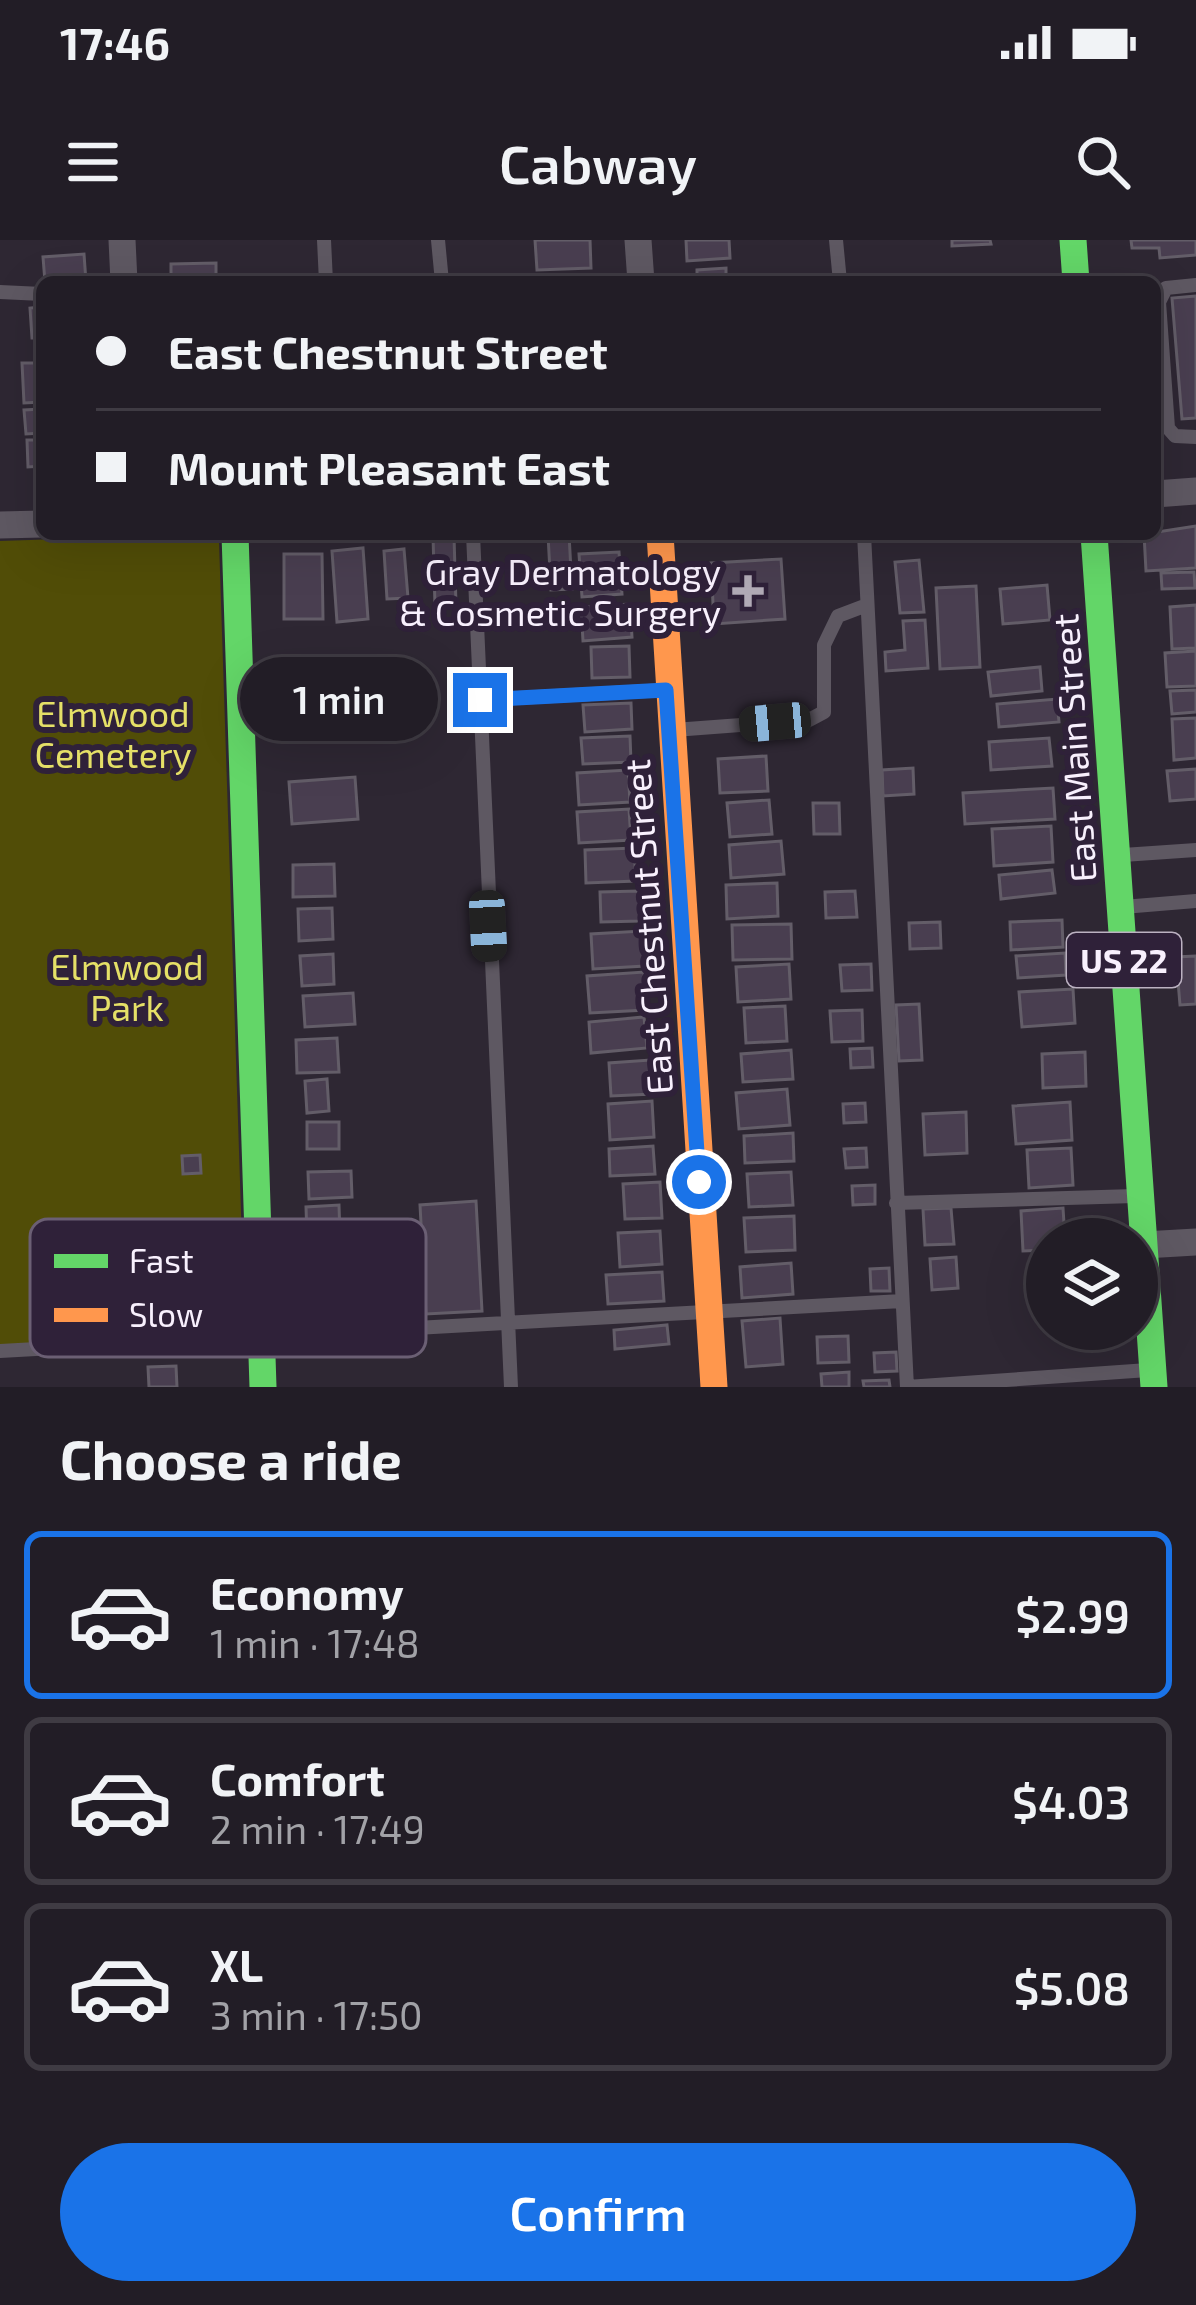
<!DOCTYPE html>
<meta charset="utf-8">
<style>
:root{--surface:#221d26;--page:#2e2a32;--text:#f1f3f6;--muted:#a2a2a7;--line:#3f3b43;--accent:#1a73e8}
body{margin:0;font-family:"Exo 2",sans-serif;background:var(--page);color:var(--text);height:100vh;display:flex;flex-direction:column;font-size:45px;white-space:nowrap}
*{box-sizing:border-box;margin:0}
p{font-size:39px;color:var(--muted)}
.icon{flex:none;width:66px;height:66px;fill:none;stroke:currentColor;stroke-width:2;stroke-linecap:round;stroke-linejoin:round}
.map{position:relative;height:1147px;overflow:hidden}
.drawer{display:flex;flex-direction:column;background:var(--surface);flex:1}
.drawer>*{flex:none}
.top-card{position:absolute;left:36px;top:36px;width:1125px;height:264px;border-radius:18px;box-shadow:0 12px 48px #0002,0 0 0 3px var(--line);display:grid;align-content:center;height:264px;padding:0 60px;background:var(--surface)}
.fabs{position:absolute;left:1026px;top:978px;display:grid;gap:24px}
.fabs a{display:grid;place-items:center;width:132px;height:132px;border-radius:50%;background:var(--surface);box-shadow:0 12px 48px #0002,0 0 0 3px var(--line);font-size:60px}
.end{position:absolute;width:54px;height:54px;margin:-27px;border:15px solid #1a73e8;background:#fff;box-shadow:0 0 0 6px #fff}
.from{border-radius:50%}
.bubble{position:absolute;height:84px;border-radius:42px;background:var(--surface);box-shadow:0 12px 48px #0002,0 0 0 3px var(--line);font-size:39px;font-weight:600;line-height:84px;text-align:center}
.car{position:absolute;width:36px;height:72px;margin:-36px -18px;border-radius:15px;box-shadow:0 0 9px 3px #0007;background:linear-gradient(#222 24%,#8ab4d8 0 40%,#222 0 76%,#8ab4d8 0 86%,#222 0)}
.top-card b{display:flex;align-items:center;gap:42px;height:114px;font-size:45px}
.top-card b+b{border-top:3px solid var(--line)}
.top-card i{width:30px;height:30px;background:var(--text)}
ul{padding:0;list-style:none}
li{display:flex;align-items:center;gap:36px;height:168px;margin:0 24px 18px;padding:0 36px;border:6px solid var(--line);border-radius:18px}
li div{flex:1}
li b{display:block;font-size:45px}
li em{font-style:normal;font-weight:600}
li.selected{border-color:var(--accent)}
li>.icon{width:108px;height:108px;stroke-width:1.5}
h2{padding:0 60px;font-size:54px;line-height:144px}
.cta{display:flex;gap:24px;margin-top:auto;padding:24px 60px}
.cta a{flex:1;height:138px;border-radius:72px;background:var(--accent);color:#fff;font-size:48px;font-weight:600;line-height:138px;text-align:center}
.status{display:flex;justify-content:space-between;align-items:center;height:84px;padding:0 60px;background:var(--surface);direction:ltr}
.status svg{height:33px;fill:currentColor}
header{display:flex;justify-content:space-between;align-items:center;height:156px;padding:0 60px;background:var(--surface);font-size:54px;font-weight:600}
.map>svg:first-child{display:block}
.green{fill:#514d07}
.building{fill:#493e50;stroke:#635d68;stroke-width:3}
.lines{fill:none;stroke-linecap:round;stroke-linejoin:round}
.path{stroke:#5d5761;stroke-width:4.5;stroke-dasharray:9 6;stroke-linecap:butt}
.lane{stroke:#5e5862;stroke-width:14}
.street{stroke:#5e5862;stroke-width:27}
.fast{stroke:#63d668;stroke-width:27}
.slow{stroke:#ff974d;stroke-width:27}
.route{stroke:#1a73e8;stroke-width:15}
.poi-dot{fill:#b1aab6;stroke:#2f2139;stroke-width:4.5}
.labels{text-anchor:middle;dominant-baseline:central;stroke-width:12;stroke-linejoin:round;paint-order:stroke}
.shield{fill:#2f2139;stroke:#bcb2c2;stroke-width:3}
.shield-label{font-size:33px;font-weight:bold;fill:#f8f0fd}
.poi-label{font-size:36px;fill:#f8f0fd;stroke:#2f2139;text-anchor:end}
.park-label{font-size:36px;fill:#e5e067;stroke:#2f2139}
.street-label{font-size:36px;fill:#f8f0fd;stroke:#2f2139}
.key{fill:#2f2139;stroke:#6b5f74;stroke-width:3}
.key-label{font-size:33px;fill:#f8f0fd}
</style>
<div class="status"><b>17:46</b><svg viewBox="0 0 49 12"><path d="M0 12V9h3v3zM5 12V6h3v6zM10 12V3h3v9zM15 12V0h3v12zM26 1h20v11H26zM47 4h2v5h-2z"/></svg></div>
<header><svg class="icon" aria-label="menu" viewBox="0 0 24 24"><path d="M4 6h16M4 12h16M4 18h16"/></svg>Cabway<svg class="icon" aria-label="search" viewBox="0 0 24 24"><circle cx="10" cy="10" r="6"/><path d="M15 15l6 6"/></svg></header>
<div class="map">
<svg width="1196" height="1147" viewBox="0 0 1196 1147">
<rect width="100%" height="100%" fill="#2e2733"/>
<path class="green" d="M210 294 211 300 219 301 245 1094 0 1106V301Z"/>
<path class="building" d="M535 0H590L591 28 537 30Z
M686 0H729L730 18 687 21Z
M952 0H990L991 4 952 6Z
M1131 0H1196V15L1160 18 1159 8H1132Z
M84 14 86 42H45L43 17Z
M216 23V42H171V24Z
M726 28V42H697V30Z
M1196 56V178L1182 179 1172 58Z
M42 67V98H32L30 68Z
M22 123H42V162L24 163Z
M42 169V193L26 194 24 170Z
M27 200H42V226L28 227Z
M35 241H42V266H37Z
M1196 286V328L1146 331 1144 294Z
M569 294 572 349 551 350 548 295Z
M433 296H454L456 365 435 366Z
M363 308 368 379 337 382 332 311Z
M404 309 408 358 387 359 384 311Z
M619 312 622 354 582 357 579 314Z
M284 314H322L323 379H284Z
M781 319 785 379 714 384 711 323Z
M919 320 924 372 900 373 895 322Z
M1194 332 1195 348 1162 349 1161 333Z
M1047 345 1050 380 1003 384 1000 349Z
M976 346 980 427 940 429 936 348Z
M630 364 632 397 583 401 581 367Z
M1196 365V408L1172 409 1170 367Z
M925 380 928 428 886 431 885 412 905 410 903 381Z
M629 406 630 437 592 438 591 407Z
M1196 411V446L1167 447 1165 413Z
M345 425 348 466 284 470 282 429Z
M1040 427 1042 451 991 456 988 432Z
M1196 450V472L1172 474 1170 451Z
M1057 459 1059 482 999 487 997 464Z
M631 463 632 489 585 492 583 465Z
M1196 478V518L1174 520 1172 479Z
M630 496 631 522 583 524 581 498Z
M1049 498 1052 526 991 530 989 502Z
M766 516 768 551 720 553 718 519Z
M913 528 914 554 883 556 882 530Z
M1196 529V559L1170 561 1167 531Z
M628 530 630 562 579 565 577 533Z
M355 537 358 579 292 584 289 542Z
M1053 548 1055 579 965 584 963 553Z
M769 560 772 594 730 597 727 563Z
M813 563H839L840 594H814Z
M629 569 631 600 579 603 577 572Z
M1051 586 1053 622 994 626 992 589Z
M781 601 784 634 731 638 729 605Z
M634 608 636 641 586 643 585 610Z
M334 624 335 656 293 657V625Z
M1052 630 1055 653 1001 659 999 635Z
M777 643 778 676 727 679 726 645Z
M639 651 640 681 601 682 600 652Z
M855 651 857 677 826 678 825 652Z
M332 668 333 699 299 701 298 669Z
M1062 680 1063 707 1011 710 1010 682Z
M940 682 941 708 910 709 909 683Z
M791 684 792 719 733 720 732 685Z
M642 691 645 726 593 729 591 694Z
M1065 713 1066 735 1018 738 1016 716Z
M333 714 334 744 302 746 300 716Z
M1196 716V764L1180 765 1176 717Z
M789 724 791 759 738 762 736 727Z
M871 724 872 750 842 751 840 725Z
M644 732 646 770 590 773 587 736Z
M1073 749 1075 783 1022 787 1019 752Z
M353 753 355 784 305 787 303 756Z
M919 764 922 820 899 821 896 765Z
M785 766 787 801 746 803 744 768Z
M862 770 863 801 832 802 830 771Z
M644 777 647 808 591 813 589 782Z
M337 798 339 832 297 833 296 800Z
M872 808 873 827 851 828 850 809Z
M791 810 793 839 743 842 741 814Z
M1085 812 1086 846 1043 848 1042 814Z
M650 820 653 854 611 856 609 823Z
M327 839 329 871 307 873 305 841Z
M787 849 790 885 739 889 736 853Z
M652 861 654 897 610 900 608 864Z
M1070 862 1072 900 1016 904 1013 866Z
M865 863 866 882 844 883 843 864Z
M966 872 967 913 925 915 923 874Z
M307 882H339V909H307Z
M793 893 794 921 745 923 744 896Z
M653 906 655 934 610 936 609 909Z
M866 908 867 927 846 928 844 909Z
M1071 908 1073 945 1029 948 1027 910Z
M200 915 201 933 183 934 182 916Z
M351 931 352 957 309 959 308 932Z
M791 932 793 965 749 967 747 934Z
M660 942 662 978 625 979 623 944Z
M875 945V964L853 965 852 946Z
M476 961 482 1071 426 1074 420 965Z
M339 965 340 996 307 997 306 967Z
M951 968 954 1004 925 1005 923 969Z
M1063 968 1065 999H1047V1010L1023 1011 1021 971Z
M794 976 795 1010 746 1012 744 978Z
M660 991 662 1024 620 1027 618 993Z
M956 1017 958 1048 932 1050 930 1019Z
M791 1023 793 1054 742 1058 740 1027Z
M889 1028 890 1051H871L870 1029Z
M662 1032 664 1061 608 1064 606 1035Z
M780 1078 783 1124 746 1127 742 1081Z
M667 1085 669 1104 615 1109 614 1090Z
M848 1096 849 1122 818 1123 817 1097Z
M896 1112 897 1131 875 1132 874 1113Z
M176 1126 177 1147H149L148 1127Z
M849 1132V1147H822L821 1134Z
M889 1140 890 1147H864L863 1141Z"/>
<g class="lines">
<path class="path" d="M814 294V300"/>
<path class="lane" d="M324 0 326 42
M438 0 442 42
M836 0 840 42
M1196 45 1166 48 1159 62 1168 188 1175 196 1196 197
M0 52 42 54
M473 294 511 1147
M864 294 907 1147
M480 460 666 450
M674 490 809 480 824 472V405L838 376 867 365
M1123 615 1196 610
M1123 667 1196 661
M896 963 1135 956
M0 1111 902 1061
M907 1147 1148 1130"/>
<path class="street" d="M122 0 124 42
M638 0 641 42
M1155 254 1196 251
M0 285 42 284
M1144 1005 1196 1002"/>
<path class="fast" d="M1073 0 1076 42
M235 294 263 1147
M1094 294 1154 1147"/>
<path class="slow" d="M660 294 714 1147"/>
</g>
<g class="lines">
<path class="route" d="M480 460 666 450 699 942"/>
</g>
<path class="poi-dot" d="M742 333h12v12h12v12h-12v12h-12v-12h-12v-12h12z"/>
<g class="labels">
<rect class="shield" x="1067" y="693" width="114" height="54" rx="9"/>
<g class="shield-label">
<text x="1124" y="720">US 22</text>
</g>
<g class="poi-label">
<text x="721" y="330">Gray Dermatology<tspan x="721" dy="41">&amp; Cosmetic Surgery</tspan></text>
</g>
<g class="park-label">
<text x="113" y="472">Elmwood<tspan x="113" dy="41">Cemetery</tspan></text>
<text x="127" y="725">Elmwood<tspan x="127" dy="41">Park</tspan></text>
</g>
<g class="street-label">
<text transform="translate(1073 508) rotate(-94)">East Main Street</text>
<text transform="translate(647 687) rotate(-94)">East Chestnut Street</text>
</g>
</g>
<rect x="30" y="979" width="396" height="138" rx="18" class="key"/>
<rect x="54" y="1014" width="54" height="14" fill="#63d668"/>
<rect x="54" y="1068" width="54" height="14" fill="#ff974d"/>
<g class="key-label">
<text x="129" y="1033">Fast</text>
<text x="129" y="1087">Slow</text>
</g>
</svg>
<div class="fabs">
<a><svg class="icon" aria-label="layers" viewBox="0 0 24 24"><path d="M12 4l9 5-9 5-9-5zM3 14l9 5 9-5"/></svg></a>
</div>
<i class="end from" style="left:699px;top:942px"></i>
<i class="end" style="left:480px;top:460px"></i>
<div class="bubble" style="left:240px;top:417px;width:198px">1 min</div>
<i class="car" style="left:775px;top:482px;rotate:265deg"></i>
<i class="car" style="left:488px;top:686px;rotate:177deg"></i>
<div class="top-card">
<b><i class="from"></i>East Chestnut Street</b>
<b><i></i>Mount Pleasant East</b>
</div>
</div>
<section class="drawer">
<h2>Choose a ride</h2>
<ul>
<li class="selected"><svg class="icon" aria-label="car" viewBox="0 0 24 24"><path d="M5 17H2v-5l4-1 3-4h7l3 4 3 1v5h-3M9 17h6M6 11h13"/><circle cx="7" cy="17" r="2"/><circle cx="17" cy="17" r="2"/></svg><div><b>Economy</b><p>1 min · 17:48</p></div><em>$2.99</em></li>
<li><svg class="icon" aria-label="car" viewBox="0 0 24 24"><path d="M5 17H2v-5l4-1 3-4h7l3 4 3 1v5h-3M9 17h6M6 11h13"/><circle cx="7" cy="17" r="2"/><circle cx="17" cy="17" r="2"/></svg><div><b>Comfort</b><p>2 min · 17:49</p></div><em>$4.03</em></li>
<li><svg class="icon" aria-label="car" viewBox="0 0 24 24"><path d="M5 17H2v-5l4-1 3-4h7l3 4 3 1v5h-3M9 17h6M6 11h13"/><circle cx="7" cy="17" r="2"/><circle cx="17" cy="17" r="2"/></svg><div><b>XL</b><p>3 min · 17:50</p></div><em>$5.08</em></li>
</ul>
<div class="cta"><a>Confirm</a></div>
</section>
